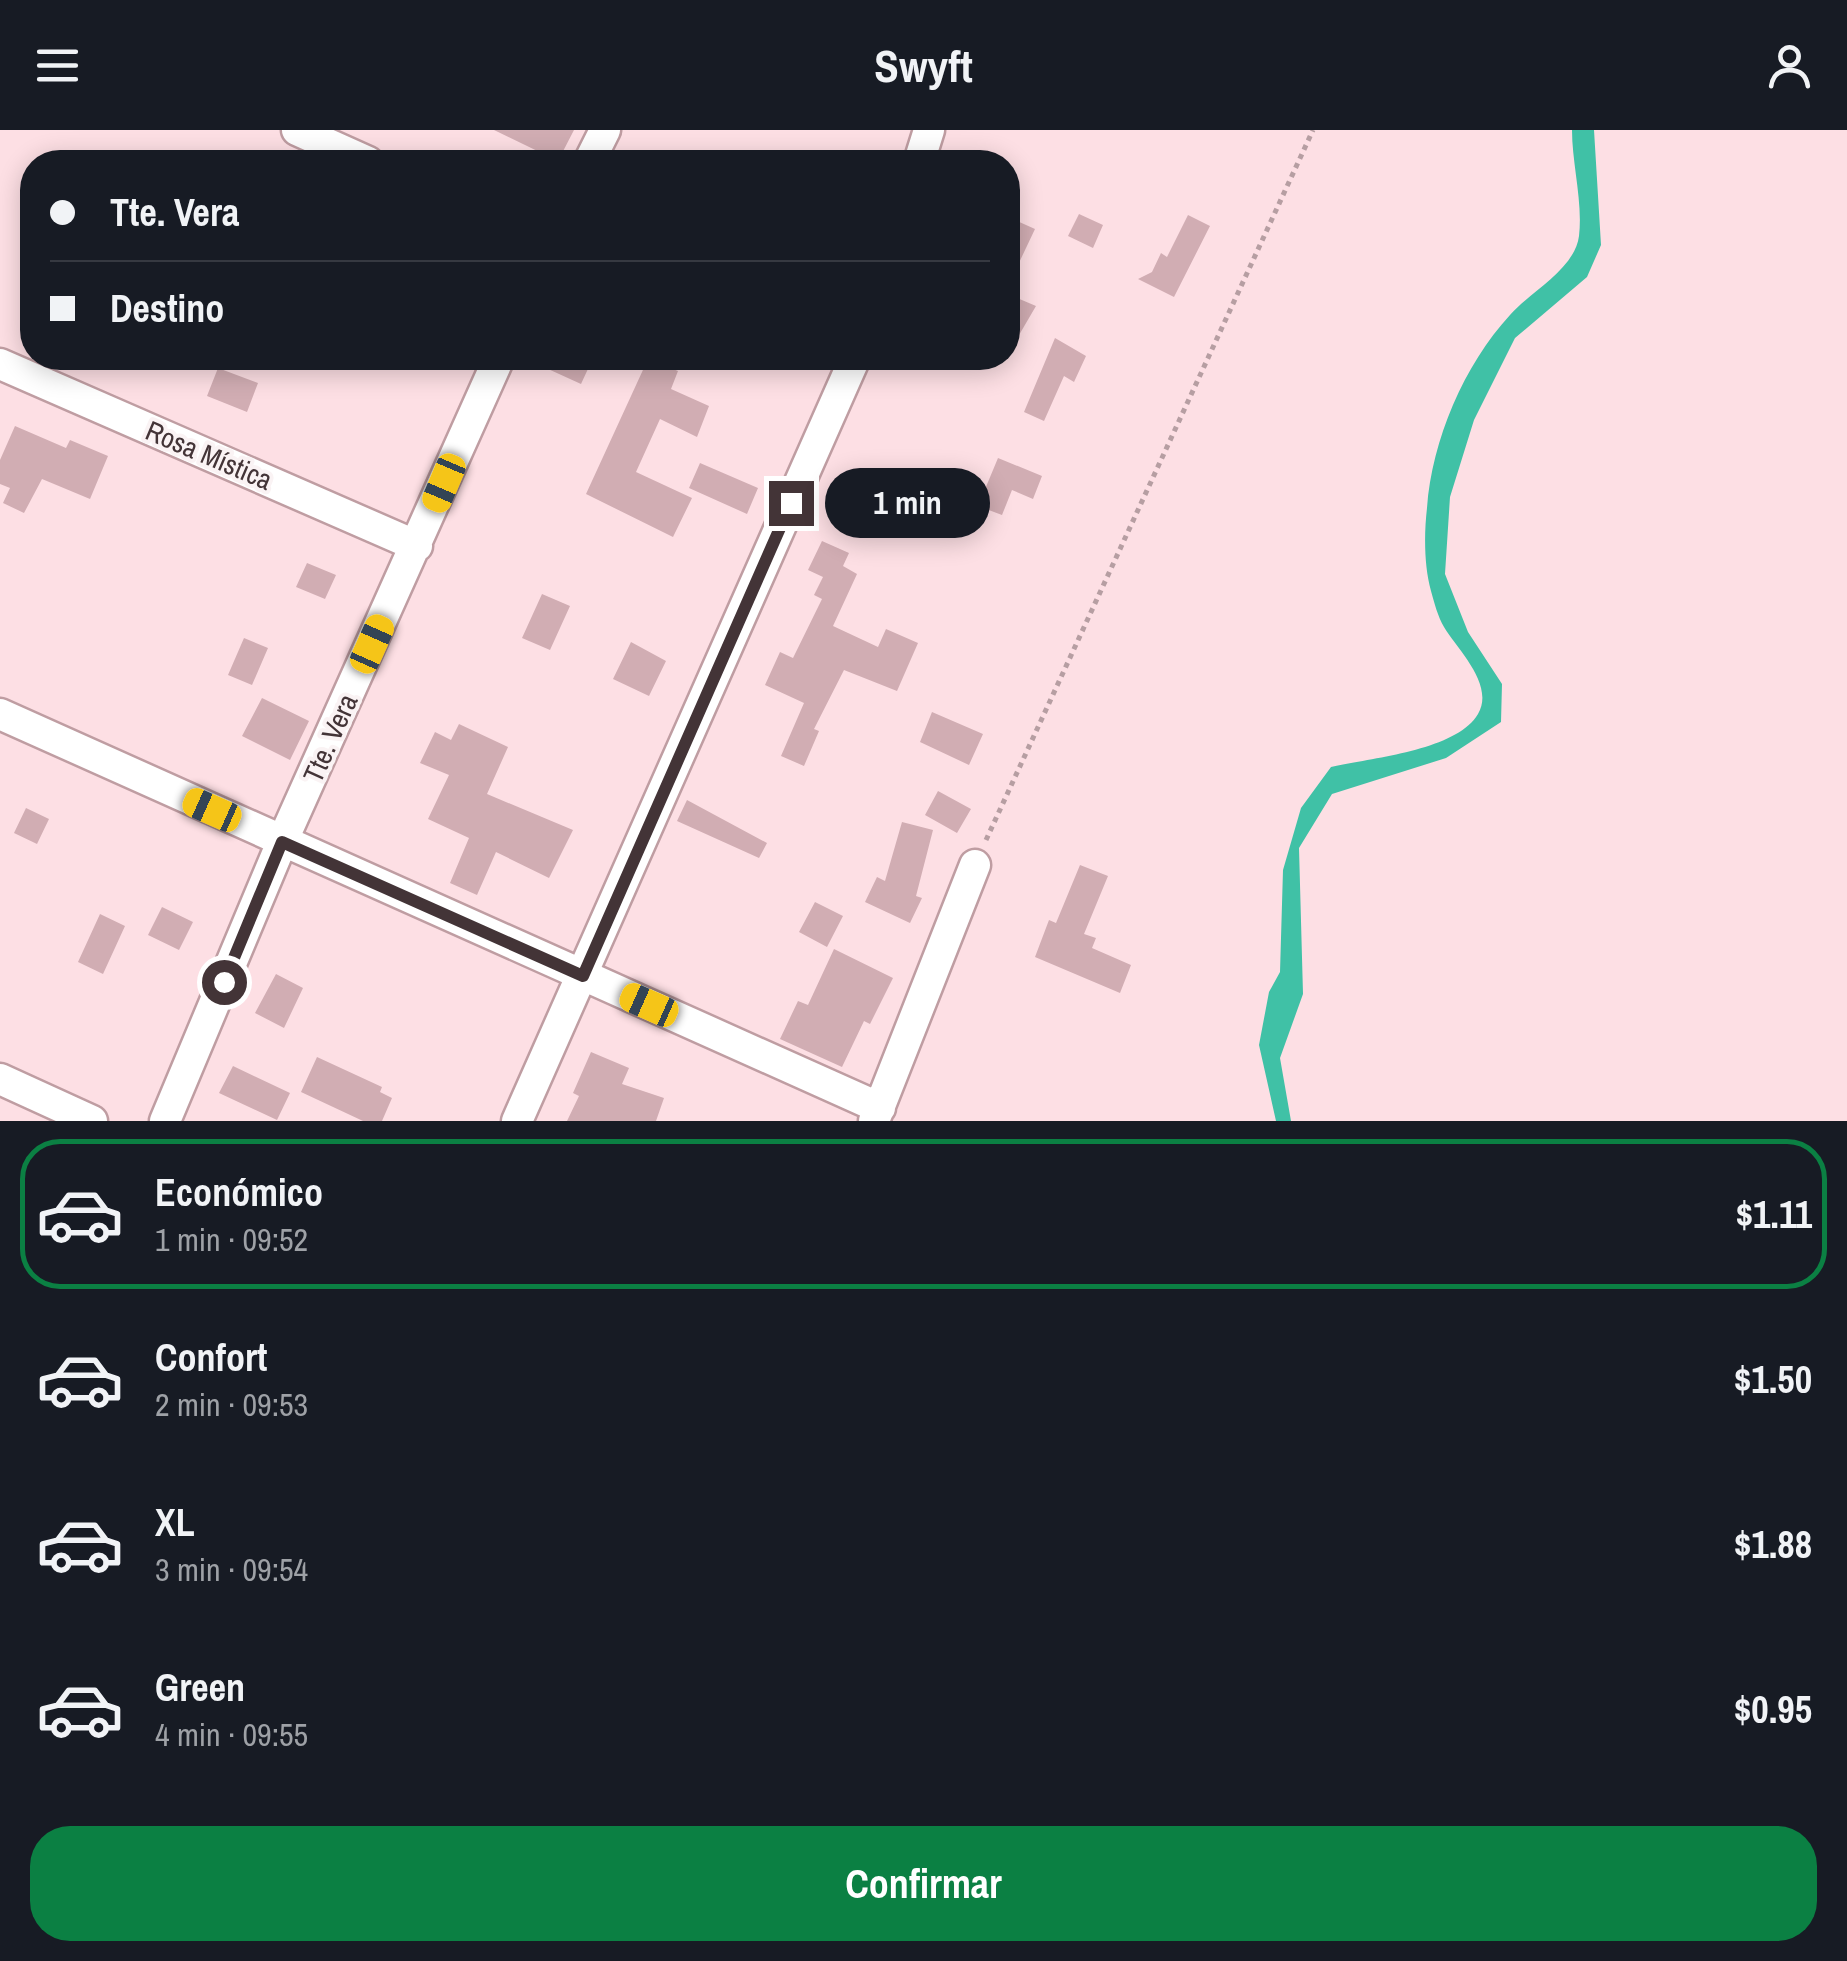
<!DOCTYPE html>
<html lang="es">
<meta charset="utf-8">
<style>
:root{--surface:#171b24;--page:#20242c;--text:#f1f3f6;--muted:#9ea1a6;--line:#363941;--accent:#0b8043}
body{margin:0;font-family:"Archivo Narrow",sans-serif;background:var(--page);color:var(--text);height:100vh;display:flex;flex-direction:column;font-size:38px;white-space:nowrap}
*{box-sizing:border-box;margin:0}
p{font-size:32px;color:var(--muted)}
.icon{flex:none;width:55px;height:55px;fill:none;stroke:currentColor;stroke-width:2;stroke-linecap:round;stroke-linejoin:round}
.map{position:relative;height:991px;overflow:hidden}
.panel{display:flex;flex-direction:column;background:var(--surface);flex:1}
.panel>*{flex:none}
.guide{position:absolute;left:20px;top:20px;width:1000px;height:220px;border-radius:40px;box-shadow:0 5px 25px #0003;display:grid;align-content:center;height:220px;padding:0 30px;background:var(--surface)}
.end{position:absolute;width:45px;height:45px;margin:-22px;border:12px solid #433437;background:#fff;box-shadow:0 0 0 5px #fff}
.from{border-radius:50%}
.bubble{position:absolute;height:70px;border-radius:35px;background:var(--surface);box-shadow:0 5px 25px #0003;font-size:32px;font-weight:700;line-height:70px;text-align:center}
.car{position:absolute;width:30px;height:60px;margin:-30px -15px;border-radius:12px;box-shadow:0 0 8px 2px #0007;background:linear-gradient(#f5c518 24%,#345 0 40%,#f5c518 0 76%,#345 0 86%,#f5c518 0)}
.guide b{display:flex;align-items:center;gap:35px;height:95px;font-size:38px}
.guide b+b{border-top:2px solid var(--line)}
.guide i{width:25px;height:25px;background:var(--text)}
ul{padding:18px 0 0;list-style:none}
li{display:flex;align-items:center;gap:30px;height:150px;margin:0 20px 15px;padding:0 10px;border:5px solid transparent;border-radius:40px}
li div{flex:1}
li b{display:block;font-size:38px}
li em{font-style:normal;font-weight:700}
li.selected{border-color:var(--accent)}
li>.icon{width:90px;height:90px;stroke-width:1.5}
.cta{display:flex;gap:20px;margin-top:auto;padding:20px 30px}
.cta a{flex:1;height:115px;border-radius:40px;background:var(--accent);color:#fff;font-size:40px;font-weight:700;line-height:115px;text-align:center}
header{display:flex;justify-content:space-between;align-items:center;height:130px;padding:0 30px;background:var(--surface);font-size:45px;font-weight:700}
.map>svg:first-child{display:block}
.water{fill:#40c1a6}
.building{fill:#d1adb3}
.lines{fill:none;stroke-linecap:round;stroke-linejoin:round}
.street-casing{stroke:#bf9da2;stroke-width:35}
.path{stroke:#b69ea2;stroke-width:5;stroke-dasharray:5 5;stroke-linecap:butt}
.street{stroke:#fff;stroke-width:30}
.route{stroke:#433437;stroke-width:12}
.labels{text-anchor:middle;dominant-baseline:central;stroke-width:8;stroke-linejoin:round;paint-order:stroke}
.street-label{font-size:28px;fill:#433437;stroke:#faf3f4}
</style>
<header><svg class="icon" aria-label="menu" viewBox="0 0 24 24"><path d="M4 6h16M4 12h16M4 18h16"/></svg>Swyft<svg class="icon" aria-label="person" viewBox="0 0 24 24"><circle cx="12" cy="8" r="4"/><path d="M4 21q1-7 8-7t8 7"/></svg></header>
<div class="map">
<svg width="1847" height="991" viewBox="0 0 1847 991">
<rect width="100%" height="100%" fill="#fddfe4"/>
<path class="water" d="M1572 0H1594L1601 115 1587 147 1515 208 1474 290 1450 367 1445 444 1468 502 1502 554 1501 592 1446 628 1332 664 1299 718 1303 864 1280 928 1291 991H1276L1259 915 1269 862 1280 842 1283 740 1301 678 1331 637C1370 628 1456 621 1478 584 1495 555 1458 520 1444 497 1438 487 1434 472 1431 461 1424 436 1424 404 1427 378 1432 310 1464 235 1510 185 1530 162 1575 139 1579 106 1583 72 1572 34 1572 0Z"/>
<path class="building" d="M494 0H574L558 31Z
M1079 84 1103 95 1093 118 1068 106Z
M1188 85 1210 96 1174 167 1138 149 1152 142 1161 123 1167 127Z
M1008 87 1035 99 1008 156Z
M1008 164 1036 176 1008 224Z
M1055 208 1086 226 1074 252 1064 246 1044 291 1024 282Z
M524 228H593L581 254Z
M648 229 678 241 671 259 709 276 697 307 660 289 636 342 692 368 673 407 586 364Z
M218 238 258 253 247 282 207 266Z
M15 296 66 318 70 310 108 326 90 369 42 349 24 383 3 373 10 358 0 354V330Z
M998 328 1042 346 1033 369 1012 360 1002 385 978 376Z
M700 333 758 358 747 384 689 358Z
M912 351 951 368 941 390 902 373Z
M822 411 849 423 843 436 857 444 833 496 878 517 886 499 918 513 897 561 844 540 814 599 819 601 804 636 781 626 804 573 765 555 780 522 793 528 822 469 814 465 823 447 808 440Z
M307 433 336 445 325 469 296 457Z
M542 464 570 476 550 520 522 508Z
M244 508 268 518 252 555 228 545Z
M631 512 666 531 649 566 613 549Z
M262 568 309 591 290 630 242 606Z
M932 582 983 604 969 635 920 612Z
M459 594 508 617 487 664 573 700 549 748 496 722 477 765 450 753 469 708 428 689 449 645 420 633 435 602 451 610Z
M938 661 971 679 957 703 925 685Z
M687 670 767 713 759 728 677 691Z
M26 678 49 689 37 714 14 703Z
M902 692 933 700 916 766 922 768 910 793 865 772 877 747 885 751Z
M1080 735 1108 746 1084 804 1096 808 1092 818 1131 835 1120 863 1035 827 1049 790 1056 793Z
M815 772 843 786 827 817 799 802Z
M162 777 193 792 179 820 148 805Z
M100 784 125 796 103 844 78 832Z
M834 819 893 848 870 894 864 891 842 937 780 909 798 871 808 875Z
M276 844 303 858 284 898 255 883Z
M591 922 629 938 622 954 664 968 656 991H567L579 966 573 963Z
M317 927 382 957 380 962 392 968 382 991H363L301 962Z
M233 936 290 963 277 990 219 963Z"/>
<g class="lines">
<g class="street-casing">
<path id="street" d="M297 0 368 32
M589 32 605 0
M919 32 929 0
M0 234 417 416
M0 584 880 978
M0 949 92 991
M165 991 282 712 499 228
M517 991 855 228
M874 991 975 735"/>
</g>
<path class="path" d="M986 710 1313 0"/>
<use href="#street" class="street"/>
</g>
<g class="lines">
<path class="route" d="M224 852 282 712 583 846 791 373"/>
</g>
<g class="labels">
<g class="street-label">
<text transform="translate(209 325) rotate(23)">Rosa Mística</text>
<text transform="translate(330 608) rotate(-66)">Tte. Vera</text>
</g>
</g>
</svg>
<i class="end from" style="left:224px;top:852px"></i>
<i class="end" style="left:791px;top:373px"></i>
<div class="bubble" style="left:825px;top:338px;width:165px">1 min</div>
<i class="car" style="left:444px;top:353px;rotate:203deg"></i>
<i class="car" style="left:372px;top:514px;rotate:24deg"></i>
<i class="car" style="left:212px;top:680px;rotate:294deg"></i>
<i class="car" style="left:649px;top:875px;rotate:294deg"></i>
<div class="guide">
<b><i class="from"></i>Tte. Vera</b>
<b><i></i>Destino</b>
</div>
</div>
<section class="panel">
<ul>
<li class="selected"><svg class="icon" aria-label="car" viewBox="0 0 24 24"><path d="M5 17H2v-5l4-1 3-4h7l3 4 3 1v5h-3M9 17h6M6 11h13"/><circle cx="7" cy="17" r="2"/><circle cx="17" cy="17" r="2"/></svg><div><b>Económico</b><p>1 min · 09:52</p></div><em>$1.11</em></li>
<li><svg class="icon" aria-label="car" viewBox="0 0 24 24"><path d="M5 17H2v-5l4-1 3-4h7l3 4 3 1v5h-3M9 17h6M6 11h13"/><circle cx="7" cy="17" r="2"/><circle cx="17" cy="17" r="2"/></svg><div><b>Confort</b><p>2 min · 09:53</p></div><em>$1.50</em></li>
<li><svg class="icon" aria-label="car" viewBox="0 0 24 24"><path d="M5 17H2v-5l4-1 3-4h7l3 4 3 1v5h-3M9 17h6M6 11h13"/><circle cx="7" cy="17" r="2"/><circle cx="17" cy="17" r="2"/></svg><div><b>XL</b><p>3 min · 09:54</p></div><em>$1.88</em></li>
<li><svg class="icon" aria-label="car" viewBox="0 0 24 24"><path d="M5 17H2v-5l4-1 3-4h7l3 4 3 1v5h-3M9 17h6M6 11h13"/><circle cx="7" cy="17" r="2"/><circle cx="17" cy="17" r="2"/></svg><div><b>Green</b><p>4 min · 09:55</p></div><em>$0.95</em></li>
</ul>
<div class="cta"><a>Confirmar</a></div>
</section>
